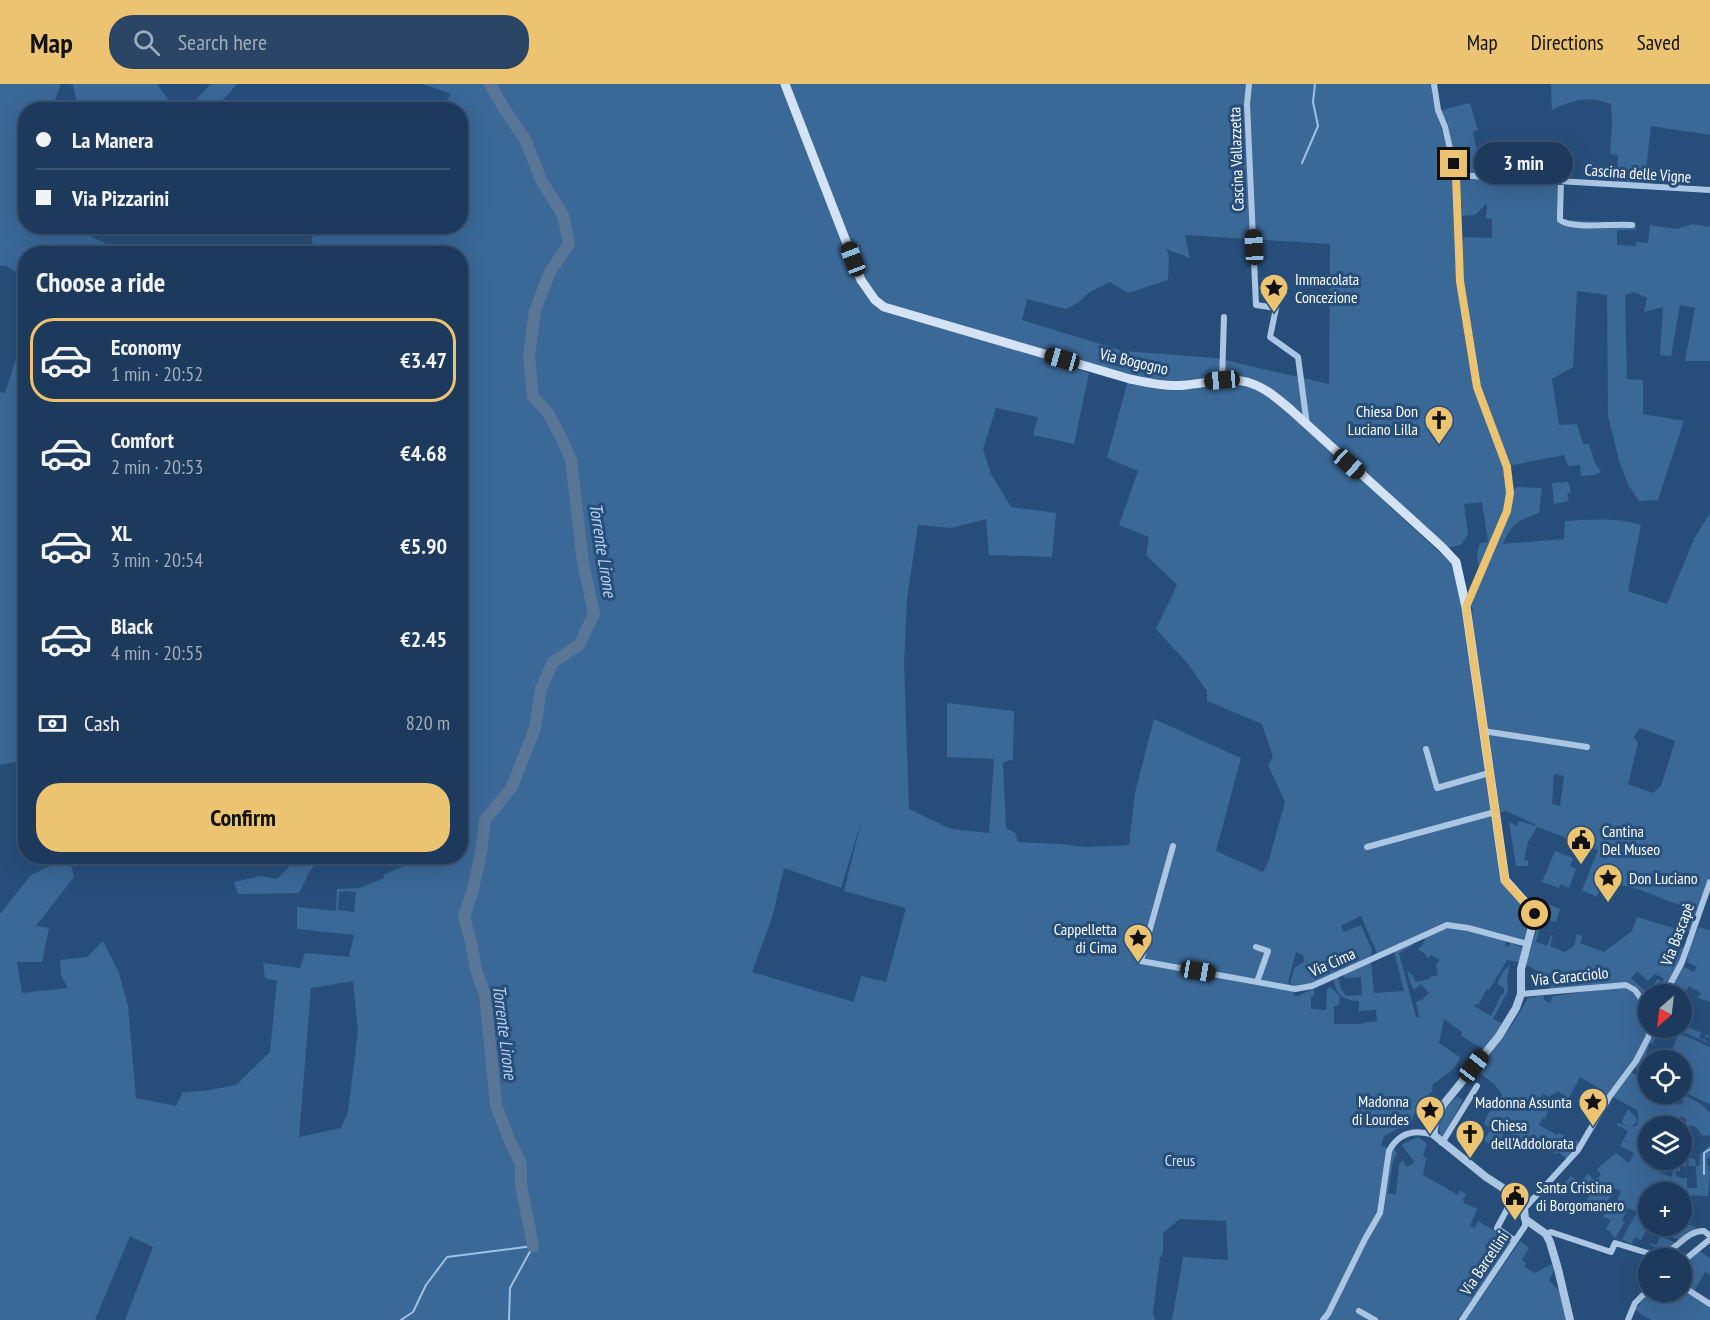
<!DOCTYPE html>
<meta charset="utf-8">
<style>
:root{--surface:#1d3a5c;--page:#2a4565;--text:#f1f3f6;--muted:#a0adbb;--line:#3b5472;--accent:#ecc370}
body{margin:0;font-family:"PT Sans Narrow",sans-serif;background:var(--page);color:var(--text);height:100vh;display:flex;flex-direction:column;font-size:22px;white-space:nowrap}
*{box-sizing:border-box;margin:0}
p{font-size:20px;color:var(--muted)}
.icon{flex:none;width:33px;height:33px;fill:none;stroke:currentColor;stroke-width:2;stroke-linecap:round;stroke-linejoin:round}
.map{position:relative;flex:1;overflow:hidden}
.panel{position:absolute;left:18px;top:162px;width:450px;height:618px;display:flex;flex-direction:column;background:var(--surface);border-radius:24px;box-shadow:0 6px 24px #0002,0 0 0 2px var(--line)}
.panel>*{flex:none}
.guide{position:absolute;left:18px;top:18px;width:450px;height:132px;border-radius:24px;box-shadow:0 6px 24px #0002,0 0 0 2px var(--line);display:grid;align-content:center;height:132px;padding:0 18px;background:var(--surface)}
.needle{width:39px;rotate:208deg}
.tools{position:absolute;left:1638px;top:900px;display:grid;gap:12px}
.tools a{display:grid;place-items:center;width:54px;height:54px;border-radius:50%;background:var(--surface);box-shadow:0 6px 24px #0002,0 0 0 2px var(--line);font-size:30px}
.end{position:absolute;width:27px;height:27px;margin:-14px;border:8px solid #ecc370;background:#111;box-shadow:0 0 0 3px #111}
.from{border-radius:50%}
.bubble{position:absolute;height:42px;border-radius:21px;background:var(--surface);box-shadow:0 6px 24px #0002,0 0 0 2px var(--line);font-size:20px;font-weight:700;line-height:42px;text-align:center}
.car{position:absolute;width:18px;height:36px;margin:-18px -9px;border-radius:8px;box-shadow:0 0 4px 2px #0007;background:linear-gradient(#222 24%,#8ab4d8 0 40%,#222 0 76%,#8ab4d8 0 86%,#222 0)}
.guide b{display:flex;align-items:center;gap:21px;height:57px;font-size:22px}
.guide b+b{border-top:2px solid var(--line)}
.guide i{width:15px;height:15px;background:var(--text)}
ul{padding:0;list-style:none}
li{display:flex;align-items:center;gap:18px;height:84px;margin:0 12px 9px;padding:0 6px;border:3px solid transparent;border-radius:24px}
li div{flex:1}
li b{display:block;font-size:22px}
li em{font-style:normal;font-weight:700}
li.on{border-color:var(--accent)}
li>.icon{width:54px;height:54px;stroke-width:1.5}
h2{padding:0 18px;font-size:27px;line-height:72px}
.pay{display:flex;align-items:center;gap:15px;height:66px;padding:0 18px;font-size:22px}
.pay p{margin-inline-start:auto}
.primary-button{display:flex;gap:12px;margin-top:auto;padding:12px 18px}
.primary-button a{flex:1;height:69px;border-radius:24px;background:var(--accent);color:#111;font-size:24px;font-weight:700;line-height:69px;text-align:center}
header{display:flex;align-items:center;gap:36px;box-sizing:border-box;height:84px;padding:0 30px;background:var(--accent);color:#111}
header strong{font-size:28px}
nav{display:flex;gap:33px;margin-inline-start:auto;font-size:21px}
.search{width:420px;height:54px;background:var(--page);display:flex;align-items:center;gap:15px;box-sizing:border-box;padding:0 21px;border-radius:24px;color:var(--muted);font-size:22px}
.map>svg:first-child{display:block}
.green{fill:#3a6897;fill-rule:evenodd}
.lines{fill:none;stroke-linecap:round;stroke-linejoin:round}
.stream{stroke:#9fc1e4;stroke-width:2}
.river{stroke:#597696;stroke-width:12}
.minor{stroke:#aac6e3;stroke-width:6}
.tertiary{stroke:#aac6e3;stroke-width:8}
.secondary{stroke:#d3e2f4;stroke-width:9}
.route{stroke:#ecc370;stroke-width:8}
.labels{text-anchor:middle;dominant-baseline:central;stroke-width:6;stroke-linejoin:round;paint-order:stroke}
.street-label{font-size:16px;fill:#fff;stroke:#274e7a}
.poi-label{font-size:16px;fill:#fff;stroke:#274e7a;text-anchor:start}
.park-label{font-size:16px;fill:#ccdff3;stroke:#274e7a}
.water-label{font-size:18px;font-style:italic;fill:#b5d0eb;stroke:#274e7a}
</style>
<header>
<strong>Map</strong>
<div class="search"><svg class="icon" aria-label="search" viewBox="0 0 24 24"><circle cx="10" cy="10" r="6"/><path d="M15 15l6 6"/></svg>Search here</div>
<nav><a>Map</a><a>Directions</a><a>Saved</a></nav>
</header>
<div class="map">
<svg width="1710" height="1236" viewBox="0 0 1710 1236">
<rect width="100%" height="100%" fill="#274e7a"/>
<path class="green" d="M0 0H61L52 25 26 26V142L77 143V146L126 169 26 170 25 193 6 182H0Z
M69 0H157L175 25H78L73 1Z
M211 0H237L215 25H187Z
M423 0H1432V11L1436 26 1455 91 1458 196 1476 303 1505 385 1508 409 1504 429 1479 488 1477 469 1480 459 1488 458 1482 418 1464 420 1468 450 1461 461 1447 464 1436 455 1295 326 1267 304 1252 296 1234 293 1164 297 1135 292 984 250 982 254 1089 289 1074 360 1033 351 1038 333 996 324 983 365 991 390 1011 423 1056 429 1052 473 989 471 986 435 951 444 918 441 907 514 904 580 909 725 951 745 989 749 994 675 947 673V619L1014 627 1013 675 1003 679 1006 744 1015 749 1018 758 1060 760 1086 763 1129 761 1135 709 1154 635 1241 674 1216 767 1263 788 1268 779 1285 718 1268 681 1273 673 1262 640 1207 617V607L1188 580 1156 545 1177 501 1146 471 1149 453 1119 441 1138 387 1107 374 1128 296 1157 305H1183L1210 300H1242L1266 310 1349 380 1390 423 1450 478 1458 492 1467 545 1492 738 1504 801 1531 831 1524 857 1447 839 1362 815 1447 839 1438 842 1377 869 1361 832 1341 842 1344 848 1361 841 1372 866 1370 872 1310 901 1295 903 1290 898 1295 883 1304 878 1303 871 1296 868 1288 898 1295 912H1300L1301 910 1314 905V912L1311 913V925L1326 926 1327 905 1330 903 1340 912 1339 921 1334 922V940H1362L1363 939 1377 937 1376 926 1359 927V917C1344 916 1335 911 1334 895L1338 893 1341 905 1346 912 1362 911 1361 893 1345 894 1343 891 1371 878 1374 909 1404 907 1394 867 1413 858V861L1399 869 1416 933H1419L1416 918 1423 915 1429 909 1421 900 1414 906 1410 898 1407 886 1413 892 1415 898 1430 895V893L1438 891 1436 881 1439 876 1431 871 1428 875 1425 870 1418 865 1422 862 1425 856 1424 853 1448 844 1453 843 1506 857 1505 862 1509 863 1510 858 1522 864 1519 878 1507 876 1489 906 1487 905 1478 921 1476 920 1474 922 1491 932 1501 911 1504 909V904L1497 900 1503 888 1510 881 1507 893 1508 907 1493 935 1504 940 1485 966 1461 952 1462 948 1444 935 1439 959 1460 973C1456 986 1444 992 1433 1000L1432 1008 1419 1018 1411 1038 1384 1052 1381 1062 1395 1066 1397 1069 1393 1077 1388 1109 1396 1111 1399 1081 1402 1076 1407 1083 1415 1078 1401 1061 1418 1053 1427 1060 1423 1072 1426 1075 1423 1091 1458 1111 1460 1106 1466 1110 1463 1116 1464 1119 1477 1125 1470 1142 1475 1144 1478 1137 1513 1158 1457 1236H1172L1183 1173 1228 1176 1226 1137 1180 1135 1163 1149V1169L1160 1174 1153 1228 1155 1236H125L153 1163 130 1152 95 1236H0V830L31 791 69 773 74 793 36 842 49 844 42 878H17L22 909 68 904 61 891 60 876 87 873 103 857 119 889 128 922 136 1014 176 1022 183 1008 204 1007 236 1001 270 968 277 897 265 894 263 879 300 884 305 869 349 873 354 851 297 845V823L336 827 337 805 360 804 384 794 383 791 404 782 402 773 460 772V170L316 169 311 155 320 143 460 142V26L441 25 451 10ZM1185 151 1330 160 1329 300 1216 274 1123 267 1022 236 1027 215 1066 225 1079 218 1090 208 1110 198 1128 209 1168 196 1169 172 1166 165 1190 174ZM862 735 844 807 906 824 886 898 861 892 854 918 752 888 772 834 784 784 841 804ZM347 807 356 808 354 828 338 826 339 808ZM353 897 358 947 348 1028 341 1044 299 1053 311 904Z
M1551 0H1710V51L1651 42 1644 101 1616 99 1618 71 1610 70 1612 40 1611 20C1590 12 1573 15 1552 26Z
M1470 19 1478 46 1473 48 1478 72 1475 90 1459 89 1454 68 1441 26Z
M1460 94 1558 99 1563 136 1636 139V146H1617V161L1636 162V158L1648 159 1650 141 1677 145 1692 140 1710 143V277H1685L1695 224 1680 221 1671 272 1660 271 1663 223 1644 228 1647 214 1634 208 1625 211 1627 295 1643 296V330L1684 337 1658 416 1639 417 1629 402 1620 380 1608 332 1607 211 1577 207 1573 283 1552 295 1559 341 1577 340 1583 360H1589L1595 379 1601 388 1595 391 1581 392 1580 381 1568 382 1564 371 1508 382 1480 308 1463 197 1461 156 1464 155 1465 153 1492 154V135L1486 134 1487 119 1475 131 1462 132Z
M25 246V676L0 681V308L5 309Z
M1568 398 1571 408 1567 410 1569 417 1554 420 1552 399Z
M1517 403 1542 404 1539 429C1518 436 1511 440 1503 460L1564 455 1565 437C1590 436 1617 433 1641 441L1628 507 1667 520 1694 455 1710 429V792L1691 848 1678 845 1672 858 1688 866 1665 910H1650L1657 895 1662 898 1664 895 1655 890 1648 897 1637 887 1631 894 1649 910 1648 918 1639 905 1628 898 1550 905 1548 893 1526 881 1539 837 1541 840 1536 858 1547 862 1551 851H1553L1550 862 1565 868 1574 862 1577 850 1583 853 1580 859 1604 868 1632 847 1637 833 1677 845 1684 823 1638 805 1616 800 1614 803 1608 801 1610 806 1601 802 1597 813 1582 806 1598 766 1537 743 1528 758 1524 776 1528 777V782H1516L1509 738 1517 742 1519 737 1536 742 1535 740 1505 727 1500 729 1489 649 1487 645 1472 532 1473 525 1471 522 1511 409ZM1640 644 1675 657 1661 702 1653 709 1628 700 1638 659 1633 653ZM1554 690 1564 692 1560 722 1552 720Z
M1555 767 1573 774 1570 782 1576 785 1569 804 1560 800 1559 804 1542 798Z
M299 773H322L310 787 299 809 238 810 234 798 260 792 277 795Z
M1544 818 1560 825 1556 838 1540 834Z
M1699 843 1710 846V918L1698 914 1701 909 1689 902 1686 907 1673 902 1681 884 1684 883 1694 888 1697 883 1687 878C1688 867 1693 853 1699 843Z
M1626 902 1635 908 1648 928V944H1650L1634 975 1601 1023 1597 1020 1604 1007 1580 993 1568 1015 1558 1007 1549 1013 1543 1010 1540 1016 1550 1022 1545 1035 1543 1034 1539 1041 1557 1051 1559 1049 1565 1052 1561 1058 1568 1062 1573 1055 1579 1058 1568 1076 1558 1068 1556 1070 1541 1059 1535 1062 1505 1047 1498 1059 1492 1063 1484 1055 1491 1045 1484 1040 1488 1030 1495 1021V1018L1503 1011 1494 1000 1481 990 1475 993 1473 998 1467 994 1512 941 1528 914 1544 911V916L1550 919 1553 912Z
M1684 933 1689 936 1686 942 1701 949 1699 954 1704 956 1707 950 1709 954 1706 953 1705 956 1710 960 1679 946 1680 944H1682Z
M1653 944H1659L1671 950 1670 952 1659 947 1653 960 1650 959 1646 969 1658 975 1660 971 1663 972 1669 965 1672 967 1678 949 1710 963V1018L1709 1020 1682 1007V986H1683L1686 980 1682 976 1671 973 1669 976H1648V991L1634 983Z
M1630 988 1639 992 1641 990 1648 994V1010H1667L1664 1017 1669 1020 1672 1015 1675 1016 1674 1019 1678 1021 1679 1020 1681 1021 1684 1016 1672 1010C1687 1010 1701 1018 1710 1029V1049L1709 1052 1702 1051 1696 1043 1690 1041 1682 1056V1047L1687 1036 1681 1032 1675 1042H1648V1047L1646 1046 1642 1053 1648 1057V1076H1667L1661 1089 1671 1093 1673 1088 1669 1086 1671 1080 1673 1081 1677 1077 1687 1075V1082L1680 1083V1087H1676V1091L1680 1094H1687V1104H1697L1696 1082H1689L1688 1074 1695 1075 1696 1082H1699L1700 1070 1710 1061V1073L1707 1075 1708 1082 1710 1083 1708 1085 1710 1087 1708 1112 1682 1111V1108H1648V1133L1643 1140 1646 1147 1641 1156 1635 1153 1631 1160 1622 1155 1637 1128 1628 1124 1622 1136 1625 1138 1615 1154 1612 1151 1611 1148 1606 1145 1611 1136 1603 1133 1607 1126 1613 1128 1621 1107 1614 1104 1604 1125 1600 1123 1598 1125 1589 1120 1587 1122 1584 1119 1589 1113 1584 1108 1581 1110 1576 1103 1573 1106 1569 1102 1566 1104 1563 1101 1571 1092 1580 1099 1588 1090 1594 1096 1601 1091 1597 1085 1616 1069 1629 1079 1634 1069 1620 1062 1628 1047 1617 1041 1618 1039C1636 1045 1641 1045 1637 1026L1613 1013 1614 1009Z
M1458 1013 1463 1016 1443 1053 1440 1050C1436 1035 1446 1021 1458 1013Z
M1628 1025 1636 1033 1637 1038 1631 1043 1622 1039V1037Z
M1682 1138 1696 1143 1694 1146 1680 1156 1669 1152 1671 1145 1662 1142H1682Z
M1660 1152 1678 1160 1668 1167 1653 1170 1656 1164 1650 1160V1159L1656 1161Z
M1520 1157 1529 1164 1522 1176 1526 1179 1524 1183 1535 1189 1550 1181H1554L1555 1184 1549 1196 1564 1212 1569 1236H1466Z
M1699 1167 1710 1174V1190L1705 1188 1694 1208 1682 1200V1180Z
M1682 1203 1710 1222V1236H1651L1635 1226 1649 1208H1682Z"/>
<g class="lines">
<path class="stream" d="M1302 79 1318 42 1313 18 1315 0
M1704 1090V1069L1710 1065
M401 1236 413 1228 426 1201 447 1173 533 1162
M509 1236 510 1204 533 1162"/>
<path class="river" d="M490 0 505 26 525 55 541 96 563 131 569 160 550 188 535 227 529 272 533 313 548 329 561 353 571 376 583 478 594 530 579 561 553 578 541 605 535 644 512 703 485 736 481 768 473 806 464 833 471 858 476 886 485 911 496 1021 509 1055 521 1080V1101L533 1162"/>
<path class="minor" d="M1249 0 1247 20 1256 221 1276 224 1270 253 1298 273 1307 341
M1434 0 1438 26 1445 43 1456 91 1460 197 1477 303 1507 383 1510 409 1507 427 1467 521
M1456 91 1710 106
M1561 97 1560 131V136C1574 146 1613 139 1632 141
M1222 296 1224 233
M1483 647 1587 663
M1426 665 1437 704 1489 689
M1173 762 1141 877 1295 905 1312 902 1447 841 1468 844 1527 860
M1367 763 1495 728
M1256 863 1268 867 1257 898
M1521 910 1626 901 1635 906 1648 924
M1665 910 1682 878 1710 798
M1442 1059 1477 1002
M1513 1114 1497 1144 1515 1157
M1524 1125 1578 1066 1610 1012 1636 977 1648 954 1651 944
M1546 1150 1551 1148 1611 1168 1615 1159 1654 1171C1675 1172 1684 1146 1704 1147L1710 1152
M1682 1178 1710 1155
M1682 1202 1710 1220
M1359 1227 1375 1236
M1323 1236 1328 1230 1365 1155 1380 1129 1389 1067C1399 1048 1415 1045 1434 1051
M1462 1236 1525 1142V1135
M1628 1236 1635 1219 1648 1206"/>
<path class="tertiary" d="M1530 824 1535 830 1534 835 1521 885V910L1516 924 1499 952 1443 1021C1437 1032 1433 1039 1434 1051L1486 1093 1506 1106 1524 1125 1525 1135 1546 1150 1550 1158 1558 1185 1570 1236"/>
<path class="secondary" d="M785 0 861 196 875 216 884 223 1130 295C1149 299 1167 303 1186 301 1206 299 1227 293 1247 298 1265 303 1278 315 1291 326L1442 463 1456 478 1466 523 1505 796 1530 824"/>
</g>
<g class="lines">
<path class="route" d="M1454 80 1456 92 1460 197 1477 303 1507 383 1510 409 1507 427 1466 523 1505 796 1506 798 1535 830"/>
</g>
<defs>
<g id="sight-pin" transform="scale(1.5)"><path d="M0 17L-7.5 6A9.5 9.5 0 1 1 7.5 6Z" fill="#ecc370" stroke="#274e7a"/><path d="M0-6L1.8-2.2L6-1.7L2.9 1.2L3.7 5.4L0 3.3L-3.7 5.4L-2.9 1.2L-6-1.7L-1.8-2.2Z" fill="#111"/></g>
<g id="church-pin" transform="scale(1.5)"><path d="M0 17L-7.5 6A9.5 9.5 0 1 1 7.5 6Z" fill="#ecc370" stroke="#274e7a"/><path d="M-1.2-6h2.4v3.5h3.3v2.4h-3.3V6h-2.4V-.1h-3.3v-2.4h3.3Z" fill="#111"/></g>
<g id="civic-pin" transform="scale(1.5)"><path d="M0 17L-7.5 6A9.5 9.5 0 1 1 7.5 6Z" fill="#ecc370" stroke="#274e7a"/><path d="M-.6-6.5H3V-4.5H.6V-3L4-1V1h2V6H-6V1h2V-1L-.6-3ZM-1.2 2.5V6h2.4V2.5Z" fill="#111"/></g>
</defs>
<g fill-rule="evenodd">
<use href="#sight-pin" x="1274" y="204"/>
<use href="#church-pin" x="1439" y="336"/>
<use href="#civic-pin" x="1581" y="756"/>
<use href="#sight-pin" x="1608" y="794"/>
<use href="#sight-pin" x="1138" y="854"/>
<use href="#sight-pin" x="1593" y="1018"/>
<use href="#sight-pin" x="1430" y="1026"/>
<use href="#church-pin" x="1470" y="1050"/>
<use href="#civic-pin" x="1515" y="1112"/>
</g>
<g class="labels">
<g class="street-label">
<text transform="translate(1236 75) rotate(-92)">Cascina Vallazzetta</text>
<text transform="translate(1638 89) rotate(4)">Cascina delle Vigne</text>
<text transform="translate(1134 277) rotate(13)">Via Bogogno</text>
<text transform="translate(1677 850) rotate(-69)">Via Bascapè</text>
<text transform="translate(1332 878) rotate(-24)">Via Cima</text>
<text transform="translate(1570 892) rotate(-6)">Via Caracciolo</text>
<text transform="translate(1484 1179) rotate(-56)">Via Barcellini</text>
</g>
<g class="poi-label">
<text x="1295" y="195">Immacolata<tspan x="1295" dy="18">Concezione</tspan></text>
<text x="1418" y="327" text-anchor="end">Chiesa Don<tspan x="1418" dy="18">Luciano Lilla</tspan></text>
<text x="1602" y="747">Cantina<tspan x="1602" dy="18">Del Museo</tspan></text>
<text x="1629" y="794">Don Luciano</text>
<text x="1117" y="845" text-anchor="end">Cappelletta<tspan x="1117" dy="18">di Cima</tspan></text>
<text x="1409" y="1017" text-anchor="end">Madonna<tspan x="1409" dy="18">di Lourdes</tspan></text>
<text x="1572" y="1018" text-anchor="end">Madonna Assunta</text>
<text x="1491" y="1041">Chiesa<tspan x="1491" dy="18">dell'Addolorata</tspan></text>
<text x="1536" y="1103">Santa Cristina<tspan x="1536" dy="18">di Borgomanero</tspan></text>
</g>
<g class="park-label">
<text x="1180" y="1076">Creus</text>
</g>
<g class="water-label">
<text transform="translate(603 466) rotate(81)">Torrente Lirone</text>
<text transform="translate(505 948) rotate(83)">Torrente Lirone</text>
</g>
</g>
</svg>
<div class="tools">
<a><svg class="needle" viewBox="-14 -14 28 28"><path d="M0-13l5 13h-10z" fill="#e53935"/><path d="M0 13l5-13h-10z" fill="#a0adbb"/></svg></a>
<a><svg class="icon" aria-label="locate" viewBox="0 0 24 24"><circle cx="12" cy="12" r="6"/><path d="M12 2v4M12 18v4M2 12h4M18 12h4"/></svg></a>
<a><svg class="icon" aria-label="layers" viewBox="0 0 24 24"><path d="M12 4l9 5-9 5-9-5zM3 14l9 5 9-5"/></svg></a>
<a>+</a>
<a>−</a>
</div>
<i class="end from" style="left:1535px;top:830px"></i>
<i class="end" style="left:1454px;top:80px"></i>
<div class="bubble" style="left:1474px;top:58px;width:99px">3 min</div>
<i class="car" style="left:1254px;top:163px;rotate:357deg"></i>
<i class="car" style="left:853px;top:175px;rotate:339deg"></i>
<i class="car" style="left:1062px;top:275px;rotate:286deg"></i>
<i class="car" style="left:1222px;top:296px;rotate:265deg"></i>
<i class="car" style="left:1349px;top:380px;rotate:132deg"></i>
<i class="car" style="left:1198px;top:887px;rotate:100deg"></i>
<i class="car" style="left:1474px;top:982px;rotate:38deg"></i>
<div class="guide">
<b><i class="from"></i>La Manera</b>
<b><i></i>Via Pizzarini</b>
</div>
<section class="panel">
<h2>Choose a ride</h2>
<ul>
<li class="on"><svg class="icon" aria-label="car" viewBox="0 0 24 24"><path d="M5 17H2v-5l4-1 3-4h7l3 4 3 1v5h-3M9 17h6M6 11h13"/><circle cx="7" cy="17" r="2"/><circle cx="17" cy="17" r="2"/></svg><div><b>Economy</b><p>1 min · 20:52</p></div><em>€3.47</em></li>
<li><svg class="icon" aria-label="car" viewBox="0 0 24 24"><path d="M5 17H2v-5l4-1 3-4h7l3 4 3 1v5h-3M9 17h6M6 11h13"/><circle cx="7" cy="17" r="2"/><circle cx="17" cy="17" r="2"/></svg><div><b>Comfort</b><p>2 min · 20:53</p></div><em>€4.68</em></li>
<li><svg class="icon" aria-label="car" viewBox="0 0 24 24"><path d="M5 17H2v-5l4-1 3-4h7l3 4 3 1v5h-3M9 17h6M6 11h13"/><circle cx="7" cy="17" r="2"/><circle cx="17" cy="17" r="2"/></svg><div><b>XL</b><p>3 min · 20:54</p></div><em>€5.90</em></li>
<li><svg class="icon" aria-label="car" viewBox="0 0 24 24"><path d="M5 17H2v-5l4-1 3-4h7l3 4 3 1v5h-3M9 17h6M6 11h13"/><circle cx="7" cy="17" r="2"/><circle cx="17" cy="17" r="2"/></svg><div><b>Black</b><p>4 min · 20:55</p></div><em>€2.45</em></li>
</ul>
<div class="pay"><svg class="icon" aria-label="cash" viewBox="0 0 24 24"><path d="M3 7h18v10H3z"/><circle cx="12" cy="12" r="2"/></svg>Cash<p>820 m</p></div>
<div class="primary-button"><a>Confirm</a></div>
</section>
</div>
